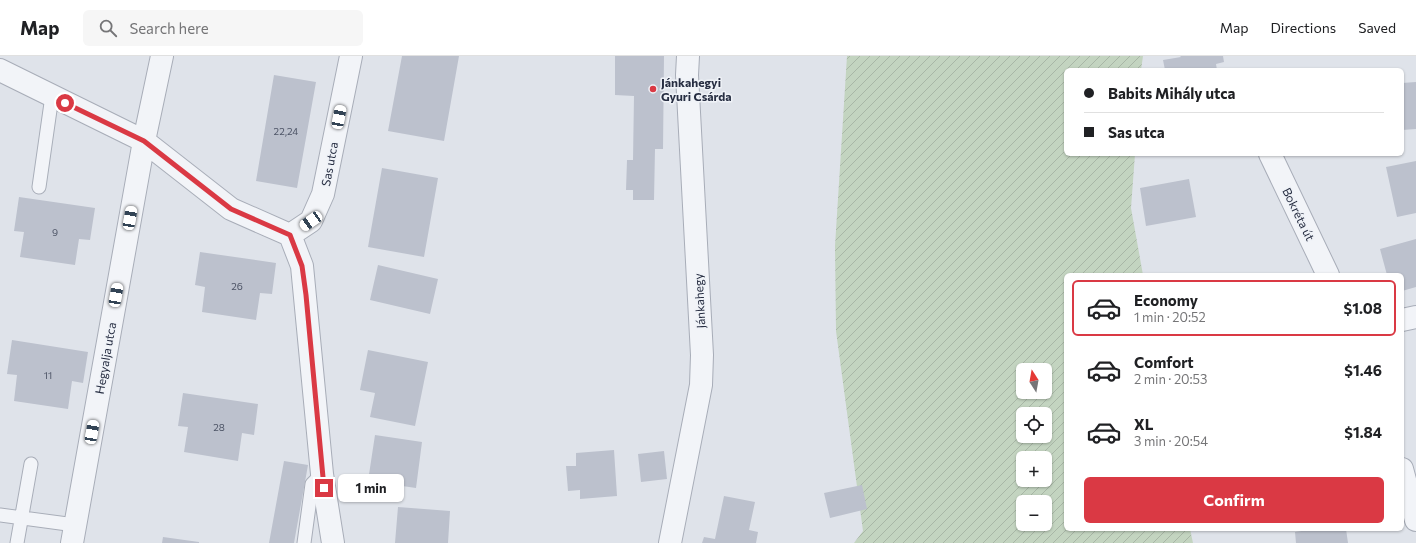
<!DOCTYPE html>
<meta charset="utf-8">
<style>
:root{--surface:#fff;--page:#f6f6f6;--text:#202124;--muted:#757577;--line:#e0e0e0;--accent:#da3944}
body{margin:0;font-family:Commissioner,sans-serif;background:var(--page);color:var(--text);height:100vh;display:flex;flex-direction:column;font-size:15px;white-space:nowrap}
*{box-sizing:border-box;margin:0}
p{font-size:13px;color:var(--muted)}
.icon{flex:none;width:22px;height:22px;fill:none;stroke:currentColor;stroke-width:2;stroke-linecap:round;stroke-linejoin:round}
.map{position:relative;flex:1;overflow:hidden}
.details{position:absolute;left:1064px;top:217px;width:340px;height:258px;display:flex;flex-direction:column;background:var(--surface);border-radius:6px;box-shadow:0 1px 3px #0004}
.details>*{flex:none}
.guide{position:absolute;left:1064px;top:12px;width:340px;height:88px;border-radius:6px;box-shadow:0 1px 3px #0004;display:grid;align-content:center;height:88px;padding:0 20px;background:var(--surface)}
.needle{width:26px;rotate:349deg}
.fabs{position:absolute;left:1016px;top:307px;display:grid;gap:8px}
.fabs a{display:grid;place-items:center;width:36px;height:36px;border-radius:6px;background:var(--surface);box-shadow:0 1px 3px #0004;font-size:20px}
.end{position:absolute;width:18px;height:18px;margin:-9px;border:5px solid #da3944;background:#fff;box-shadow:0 0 0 2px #fff}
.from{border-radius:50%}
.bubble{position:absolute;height:28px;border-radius:6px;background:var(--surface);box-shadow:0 1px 3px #0004;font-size:13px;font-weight:700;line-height:28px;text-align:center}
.car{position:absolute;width:12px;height:24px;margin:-12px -6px;border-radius:5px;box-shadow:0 0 3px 1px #0007;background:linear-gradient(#fff 24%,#345 0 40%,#fff 0 76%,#345 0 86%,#fff 0)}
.guide b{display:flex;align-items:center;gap:14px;height:38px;font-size:15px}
.guide b+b{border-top:1px solid var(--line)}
.guide i{width:10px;height:10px;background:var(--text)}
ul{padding:7px 0 0;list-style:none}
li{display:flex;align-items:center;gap:12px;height:56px;margin:0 8px 6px;padding:0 12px;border:2px solid transparent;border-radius:6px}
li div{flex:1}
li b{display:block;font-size:15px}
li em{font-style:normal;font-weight:700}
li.selected{border-color:var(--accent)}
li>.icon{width:36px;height:36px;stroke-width:1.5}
.cta{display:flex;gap:8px;margin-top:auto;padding:8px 20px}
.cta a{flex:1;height:46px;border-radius:6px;background:var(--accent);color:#fff;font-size:16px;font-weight:700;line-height:46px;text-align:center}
header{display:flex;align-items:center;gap:24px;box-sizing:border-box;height:56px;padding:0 20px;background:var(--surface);border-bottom:1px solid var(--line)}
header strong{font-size:19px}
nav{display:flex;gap:22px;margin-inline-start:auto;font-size:14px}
.search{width:280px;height:36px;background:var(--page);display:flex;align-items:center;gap:10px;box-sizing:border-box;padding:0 14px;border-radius:6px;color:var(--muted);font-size:15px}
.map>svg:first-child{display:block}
.garden{fill:url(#garden-furrows);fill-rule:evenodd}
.building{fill:#bcc1cd}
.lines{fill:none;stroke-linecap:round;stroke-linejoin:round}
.service-casing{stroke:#a8adb8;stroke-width:15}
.minor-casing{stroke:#a8adb8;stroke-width:24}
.service{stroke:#f2f4f8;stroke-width:13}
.minor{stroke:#f2f4f8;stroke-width:22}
.route{stroke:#da3944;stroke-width:5}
.poi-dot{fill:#da3944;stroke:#eff2f7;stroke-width:1.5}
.labels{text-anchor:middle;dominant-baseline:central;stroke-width:3;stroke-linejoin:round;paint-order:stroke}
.number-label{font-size:10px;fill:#4c5365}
.poi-label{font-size:12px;font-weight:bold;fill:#272e42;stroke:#eff2f7;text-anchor:start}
.street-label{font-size:12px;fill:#272e42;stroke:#eff2f7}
</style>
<header>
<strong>Map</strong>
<div class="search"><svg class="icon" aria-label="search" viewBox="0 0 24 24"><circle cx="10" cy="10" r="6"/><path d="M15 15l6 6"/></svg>Search here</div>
<nav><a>Map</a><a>Directions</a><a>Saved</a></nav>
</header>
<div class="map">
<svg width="1416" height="487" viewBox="0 0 1416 487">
<defs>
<pattern id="garden-furrows" width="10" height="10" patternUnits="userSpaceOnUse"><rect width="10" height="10" fill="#c3d4c0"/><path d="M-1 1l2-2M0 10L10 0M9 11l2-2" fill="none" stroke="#a8b6a6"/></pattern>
</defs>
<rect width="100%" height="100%" fill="#dfe3ea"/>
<path class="garden" d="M847 0H1143L1141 14H1066V98H1135L1131 152 1143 219H1066V473H1190L1193 487H854L863 475 836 275 835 190ZM1023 314H1045V336H1023ZM1023 358H1045V380H1023ZM1023 402H1045V424H1023ZM1023 446H1045V468H1023Z"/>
<path class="building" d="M402 0H459L444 85 388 75Z
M615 0H664L663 93H655L654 144H633V134H626L627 104H633L634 40 615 39Z
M1180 0H1223L1224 6 1216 8 1217 14H1165L1163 4 1181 1Z
M274 19 316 26 297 132 256 125Z
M1416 26V73L1402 74V27Z
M1416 105V157L1397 161 1386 111Z
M382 112 438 122 424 201 368 191Z
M1189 123 1196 161 1146 170 1140 132Z
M19 141 95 152 90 184 79 183 75 209 20 201 24 176 14 175Z
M1416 183V231L1402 235V219H1387L1380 193Z
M200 196 276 207 272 238 260 237 256 264 202 256 205 231 195 229Z
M378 209 438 223 430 258 370 244Z
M12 284 88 296 83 327 72 325 68 353 14 345 17 319 7 318Z
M368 294 428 306 415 370 370 361 375 337 360 334Z
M183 337 258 348 254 379 242 377 238 405 184 396 188 371 178 370Z
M375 379 422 386 416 432 368 425Z
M614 394 617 440 580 443V434L568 435 566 410H576V397Z
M664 395 667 423 641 426 638 398Z
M284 405 308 409 294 487H269Z
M862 429 867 453 830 462 824 437Z
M724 440 755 446 749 474 758 476 756 487H702L704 481 715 483Z
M398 451 450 455 448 487H395Z
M1314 473H1346L1348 487H1296L1295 476Z
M163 481 199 486V487H162Z"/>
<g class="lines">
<g class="service-casing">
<path id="service" d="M39 131 52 40
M0 459 75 469
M17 487 31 408
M304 487 312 428 322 418"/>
</g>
<g class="minor-casing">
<path id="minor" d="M0 14 144 85 231 153 290 179 302 210 322 418 333 487
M1270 98 1328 219
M290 179 311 165 323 138 351 0
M1402 264 1416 261
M1402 413 1416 464
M72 487 144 85 162 0
M670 487 701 329 702 299 687 19 688 0"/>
</g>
<use href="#service" class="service"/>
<use href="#minor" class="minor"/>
</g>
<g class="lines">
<path class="route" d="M65 47 144 85 231 153 290 179 302 210 306 239 324 432"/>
</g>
<circle class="poi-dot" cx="653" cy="33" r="4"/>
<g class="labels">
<g class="number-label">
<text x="286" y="75">22,24</text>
<text x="55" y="176">9</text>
<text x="237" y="230">26</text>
<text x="48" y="319">11</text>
<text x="219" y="371">28</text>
</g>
<g class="poi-label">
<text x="661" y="26">Jánkahegyi<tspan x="661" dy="14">Gyuri Csárda</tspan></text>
</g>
<g class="street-label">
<text transform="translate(329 108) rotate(-79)">Sas utca</text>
<text transform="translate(1299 158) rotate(64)">Bokréta út</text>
<text transform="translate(699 245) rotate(-93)">Jánkahegy</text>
<text transform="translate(105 302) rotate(-80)">Hegyalja utca</text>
</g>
</g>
</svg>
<div class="fabs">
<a><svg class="needle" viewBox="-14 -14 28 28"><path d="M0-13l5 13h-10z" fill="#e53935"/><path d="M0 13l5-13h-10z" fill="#757577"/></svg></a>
<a><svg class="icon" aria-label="locate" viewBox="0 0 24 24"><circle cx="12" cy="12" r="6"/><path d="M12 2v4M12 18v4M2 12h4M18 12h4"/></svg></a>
<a>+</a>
<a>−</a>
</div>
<i class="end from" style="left:65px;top:47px"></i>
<i class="end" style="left:324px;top:432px"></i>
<div class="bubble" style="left:338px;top:418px;width:66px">1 min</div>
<i class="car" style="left:339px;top:61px;rotate:11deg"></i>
<i class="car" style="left:130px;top:162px;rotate:10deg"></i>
<i class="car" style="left:311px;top:165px;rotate:236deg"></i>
<i class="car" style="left:116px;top:239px;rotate:10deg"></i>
<i class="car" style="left:92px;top:376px;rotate:10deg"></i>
<div class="guide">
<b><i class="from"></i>Babits Mihály utca</b>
<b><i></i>Sas utca</b>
</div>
<section class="details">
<ul>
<li class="selected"><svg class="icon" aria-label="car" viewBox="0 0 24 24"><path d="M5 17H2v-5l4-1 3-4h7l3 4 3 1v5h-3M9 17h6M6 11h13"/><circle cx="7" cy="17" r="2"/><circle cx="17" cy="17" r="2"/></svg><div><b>Economy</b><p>1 min · 20:52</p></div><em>$1.08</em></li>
<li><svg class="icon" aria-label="car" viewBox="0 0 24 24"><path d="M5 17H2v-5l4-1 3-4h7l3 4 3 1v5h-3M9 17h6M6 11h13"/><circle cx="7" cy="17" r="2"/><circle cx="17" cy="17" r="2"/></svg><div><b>Comfort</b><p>2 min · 20:53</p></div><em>$1.46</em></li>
<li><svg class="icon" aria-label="car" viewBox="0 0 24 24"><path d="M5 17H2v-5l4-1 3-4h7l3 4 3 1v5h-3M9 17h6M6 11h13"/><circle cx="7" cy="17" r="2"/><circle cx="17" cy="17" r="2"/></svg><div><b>XL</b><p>3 min · 20:54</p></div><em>$1.84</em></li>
</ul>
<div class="cta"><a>Confirm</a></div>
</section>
</div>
